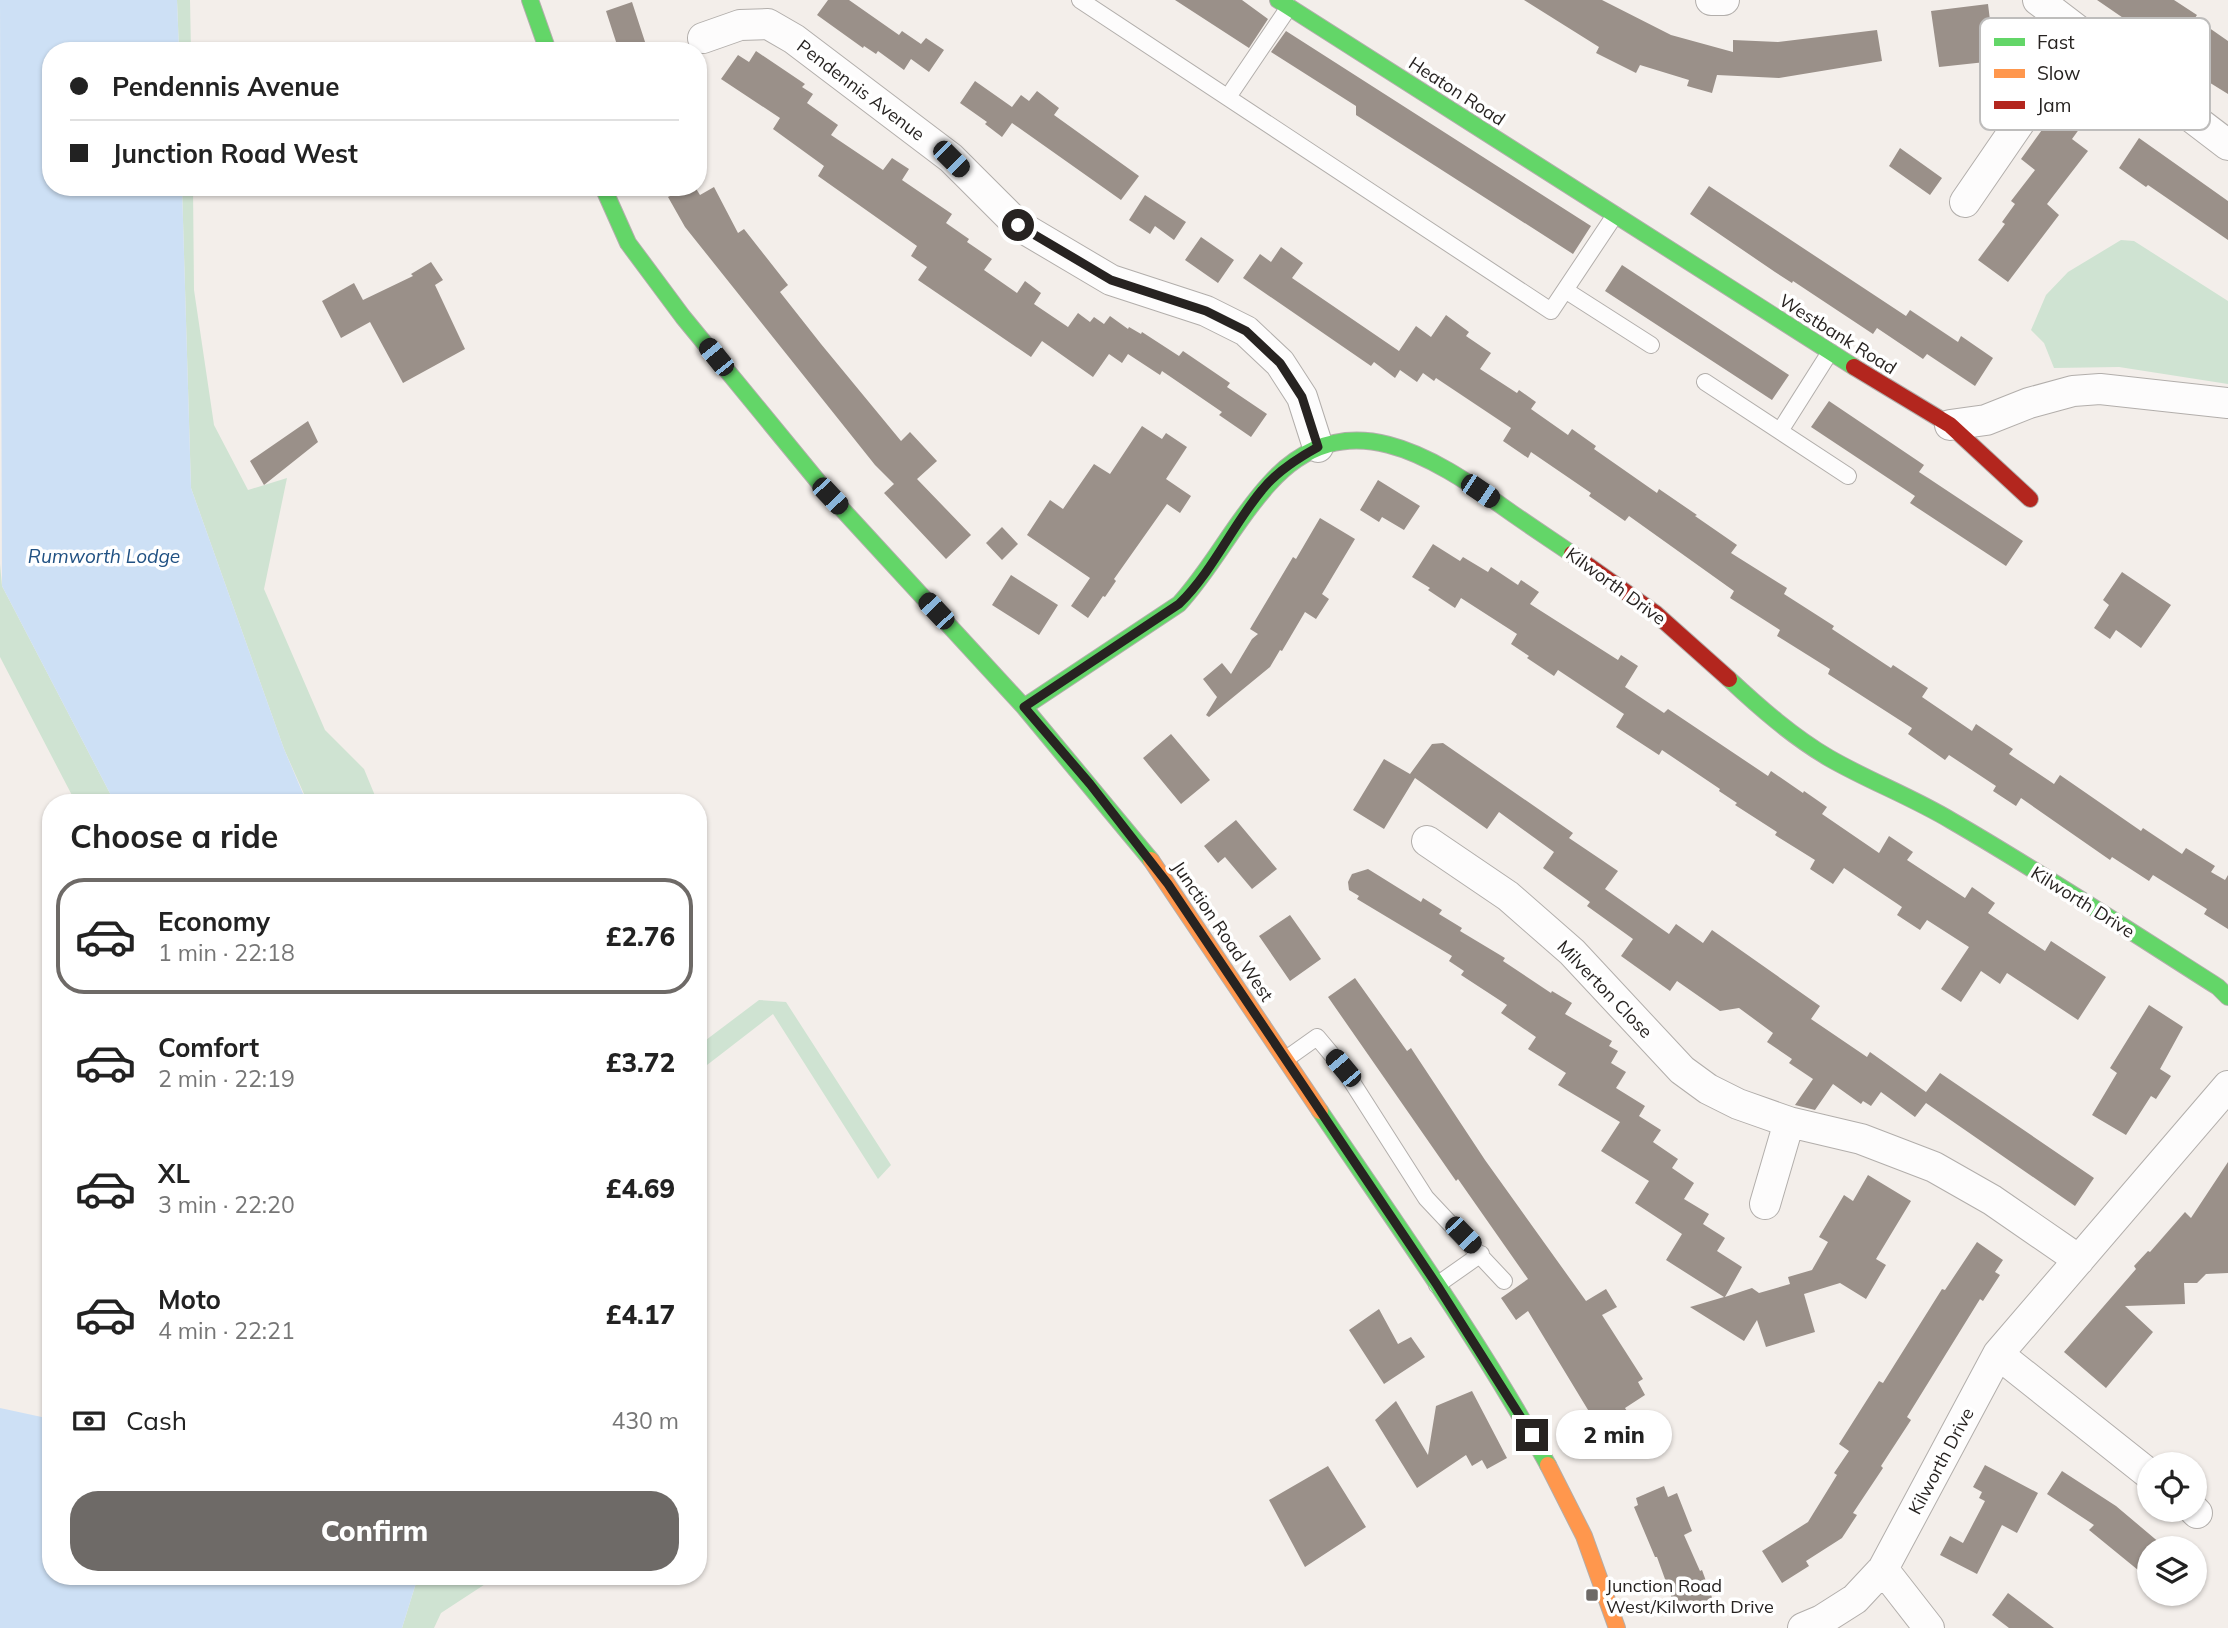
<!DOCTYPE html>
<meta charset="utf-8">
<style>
:root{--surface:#fff;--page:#f2f2f2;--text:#222;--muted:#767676;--line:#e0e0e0;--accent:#6e6a67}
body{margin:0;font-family:Mulish,sans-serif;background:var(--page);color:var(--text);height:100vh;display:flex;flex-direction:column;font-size:26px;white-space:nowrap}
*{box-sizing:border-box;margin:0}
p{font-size:23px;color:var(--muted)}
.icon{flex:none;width:38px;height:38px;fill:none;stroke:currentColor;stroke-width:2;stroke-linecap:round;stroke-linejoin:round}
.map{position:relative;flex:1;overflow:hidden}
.details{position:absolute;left:42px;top:794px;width:665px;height:791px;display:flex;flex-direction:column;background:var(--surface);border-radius:28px;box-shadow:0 2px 5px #0004}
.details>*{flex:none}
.top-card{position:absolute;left:42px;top:42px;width:665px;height:154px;border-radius:28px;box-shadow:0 2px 5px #0004;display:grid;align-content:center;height:154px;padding:0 28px;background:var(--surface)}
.tools{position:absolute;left:2137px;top:1452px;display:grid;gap:14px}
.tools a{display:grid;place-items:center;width:70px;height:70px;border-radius:50%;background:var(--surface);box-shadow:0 2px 5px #0004;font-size:35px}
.end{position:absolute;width:32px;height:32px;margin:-16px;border:9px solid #272321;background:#fff;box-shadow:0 0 0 4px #fff}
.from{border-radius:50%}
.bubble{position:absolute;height:49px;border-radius:24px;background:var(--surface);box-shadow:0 2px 5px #0004;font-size:23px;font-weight:800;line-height:49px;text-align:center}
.car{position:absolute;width:21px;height:42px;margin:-21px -10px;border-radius:9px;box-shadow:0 0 5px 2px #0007;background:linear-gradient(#222 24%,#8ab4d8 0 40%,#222 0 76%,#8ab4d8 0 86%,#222 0)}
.top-card b{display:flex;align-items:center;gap:24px;height:66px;font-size:26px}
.top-card b+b{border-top:2px solid var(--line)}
.top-card i{width:18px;height:18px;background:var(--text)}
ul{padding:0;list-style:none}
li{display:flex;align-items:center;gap:21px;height:116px;margin:0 14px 10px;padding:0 14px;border:4px solid transparent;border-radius:28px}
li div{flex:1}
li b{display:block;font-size:26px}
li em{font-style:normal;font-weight:800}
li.on{border-color:var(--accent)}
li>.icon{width:63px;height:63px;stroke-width:1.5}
h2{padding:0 28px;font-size:32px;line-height:84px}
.pay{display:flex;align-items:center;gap:18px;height:77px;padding:0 28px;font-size:26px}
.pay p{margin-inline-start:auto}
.primary-button{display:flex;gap:14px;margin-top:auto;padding:14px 28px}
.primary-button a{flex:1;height:80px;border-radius:28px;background:var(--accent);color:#fff;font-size:28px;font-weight:800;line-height:80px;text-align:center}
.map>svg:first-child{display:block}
.green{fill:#cfe3d2}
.water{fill:#cde0f5}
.building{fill:#9a9089}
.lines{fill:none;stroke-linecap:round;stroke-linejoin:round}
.lane-casing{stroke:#b2aeab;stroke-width:18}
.street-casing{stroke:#b2aeab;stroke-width:32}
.fast-casing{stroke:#b2aeab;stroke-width:18}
.slow-casing{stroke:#b2aeab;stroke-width:18}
.jam-casing{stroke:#b2aeab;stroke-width:18}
.lane{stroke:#fdfcfc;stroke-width:16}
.street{stroke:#fdfcfc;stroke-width:30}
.fast{stroke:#63d668;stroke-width:16}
.slow{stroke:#ff974d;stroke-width:16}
.jam{stroke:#b3261e;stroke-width:16}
.route{stroke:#272321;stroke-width:9}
.poi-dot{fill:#6e6a67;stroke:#fff;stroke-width:2.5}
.labels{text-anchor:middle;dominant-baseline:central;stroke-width:7;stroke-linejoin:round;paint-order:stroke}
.street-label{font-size:18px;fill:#272321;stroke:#fff}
.poi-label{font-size:18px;fill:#272321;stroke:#fff;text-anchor:start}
.water-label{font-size:19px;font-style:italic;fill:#205183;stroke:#fff}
.key{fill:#fff;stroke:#bebdbc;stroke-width:2}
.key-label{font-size:19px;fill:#272321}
</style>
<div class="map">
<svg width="2228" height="1628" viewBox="0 0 2228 1628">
<rect width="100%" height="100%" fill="#f3eeea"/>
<path class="green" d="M177 0H190L191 51H179Z
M182 187H193L194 290 214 425 248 490 287 478 264 589 325 730 364 769 378 803H308L284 749 191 488Z
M2121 240 2134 241 2228 301V384L2119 367 2054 368 2044 343 2031 330 2046 295 2068 272Z
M0 564 2 586 115 803H76L0 657Z
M759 1000 786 1002 891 1165 878 1179 773 1014 698 1072V1046Z
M424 1577H496L441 1613 434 1628H402L416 1583Z"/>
<path class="water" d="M0 0H177L179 51H51V187H182L191 488 284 749 307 803H115L2 586Z
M0 1408 51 1419V1577H424L416 1583 402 1628H0Z"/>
<path class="building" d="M828 0H849L899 35 902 31 921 44 926 38 944 50 929 72 911 59 904 70 878 51 876 54 864 46 863 48 817 15Z
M1175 0H1242L1268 19 1249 48Z
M1524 0H1602L1671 35 1733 52V40L1778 42 1877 30 1882 61 1779 78 1717 75 1712 93 1687 86 1689 80 1640 65 1636 73 1596 53 1599 47Z
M2097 0H2174L2197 15 2195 18 2228 41V94L2178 63 2180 60 2147 37 2148 35Z
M632 2 648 51H619L606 11Z
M1988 4 1995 61 1939 67 1931 11Z
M1286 31 1591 226 1573 254 1356 115V106L1271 52Z
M756 51 805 84 802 87 813 94 807 103 838 125 831 135 883 170 892 158 909 169 902 180 952 214 946 223 969 239 967 242 992 259 984 270 1017 293 1025 281 1041 293 1034 304 1068 327 1078 313 1090 322 1094 317 1104 324 1110 316 1128 329 1129 327 1141 334 1142 332 1179 356 1183 351 1230 383 1227 387 1267 414 1251 437 1219 415 1222 412 1162 371 1160 375 1128 354 1122 363 1109 354 1093 377 1042 341 1031 357 918 280 927 267 911 256 917 246 818 176 824 166 773 129 780 118 721 79 738 55 749 62Z
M2080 77 2104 95 2072 139 2088 151 2047 204 2059 215 2008 282 1978 260 2005 224 2002 222 2015 204 2011 201 2035 170 2021 159Z
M975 81 1012 107 1021 95 1029 101 1037 91 1059 108 1054 115 1139 176 1121 200 1012 123 1002 137 985 124 987 122 960 103Z
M2139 138 2228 201V240L2148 185 2146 187 2119 168Z
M1900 148 1942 178 1930 195 1889 166Z
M1709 186 1906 316 1910 310 1958 342 1961 336 1993 358 1975 386 1927 354 1923 359 1877 328 1873 334 1793 281 1792 283 1775 272 1690 214Z
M668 187H695L700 195 714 187 738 233 744 229 788 285 780 292 821 344 901 441 910 432 937 461 917 479 971 535 946 559 884 493 894 484 875 465 685 227 668 197 672 195Z
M1145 195 1186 222 1174 240 1155 226 1150 234 1129 220Z
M1201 237 1234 260 1218 283 1185 260Z
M1281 247 1303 263 1292 278 1399 351 1416 326 1431 337 1446 315 1469 332 1466 336 1491 353 1480 369 1517 393 1519 390 1536 402 1531 409 1568 435 1572 429 1596 446 1594 449 1657 493 1659 489 1697 515 1695 516 1737 545 1731 553 1787 588 1784 594 1834 626 1832 629 1891 668 1893 665 1928 688 1922 697 1972 731 1976 724 2013 749 2009 754 2054 784 2060 775 2141 831 2143 828 2182 854 2186 848 2215 866 2211 872 2225 880 2228 875V929L2204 914 2207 909 2153 875 2149 881 2112 857 2110 860 2021 798 2016 806 1993 791 1996 786 1949 755 1945 760 1908 734 1912 728 1828 674 1830 669 1777 636 1780 630 1730 598 1734 591 1629 516 1625 521 1589 496 1591 493 1531 452 1528 458 1503 441 1511 428 1436 378 1434 381 1423 373 1417 382 1400 370 1395 378 1374 362 1371 366 1243 278 1260 254 1271 262Z
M431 262 443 280 435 285 465 349 403 383 370 322 341 338 322 301 354 283 363 300 413 276 411 274Z
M1622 265 1789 375 1772 400 1605 291Z
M1829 401 1924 465 1919 472 2023 541 2006 566 1910 503 1915 496 1811 427Z
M308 421 318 442 264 485 250 461Z
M1142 426 1162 439 1166 433 1187 447 1166 479 1191 496 1180 513 1167 504 1114 579 1116 581 1105 597 1103 596 1088 618 1071 606 1090 578 1027 535 1050 500 1063 509 1094 464 1110 474Z
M1378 480 1420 506 1404 530 1382 517 1379 522 1360 510Z
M1320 518 1355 539 1322 594 1329 599 1316 619 1305 612 1282 651 1280 650 1270 667 1209 717 1206 715 1217 697 1203 679 1222 663 1231 674 1252 639 1258 634 1250 629 1293 557 1296 559Z
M1002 527 1018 544 1002 560 986 543Z
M1433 544 1460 561 1463 557 1488 572 1491 567 1518 585 1521 580 1539 592 1530 604 1618 660 1621 655 1638 666 1625 687 1664 713 1668 709 1768 776 1771 771 1803 793 1804 791 1827 807 1822 814 1879 853 1889 836 1913 852 1907 860 1965 898 1972 887 1995 903 1988 913 2045 951 2051 941 2106 977 2078 1020 2007 973 2000 984 1981 971 1961 1002 1941 989 1969 947 1927 920 1920 930 1897 915 1902 907 1844 868 1833 884 1810 869 1815 860 1775 835 1777 832 1735 805 1737 803 1719 791 1720 789 1662 750 1659 755 1616 727 1624 714 1558 670 1554 676 1527 658 1529 656 1511 644 1517 634 1461 598 1455 608 1428 590 1430 588 1412 577Z
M2122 572 2171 605 2141 648 2116 630 2110 639 2094 628 2109 605 2103 600Z
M1011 575 1058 605 1039 635 992 605Z
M1171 734 1210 780 1181 804 1143 758Z
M1443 743 1573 833 1569 838 1618 871 1605 889 1669 934 1676 924 1703 943 1712 930 1820 1006 1811 1019 1867 1057 1870 1052 1926 1092 1940 1073 2094 1178 2075 1206 1926 1103 1915 1117 1881 1092 1871 1106 1863 1101 1861 1104 1833 1084 1815 1110 1795 1105 1813 1079 1789 1063 1792 1059 1767 1042 1773 1033 1739 1008 1720 1011 1677 981 1670 991 1621 956 1633 939 1587 906 1590 902 1543 868 1554 852 1499 812 1487 829 1415 778 1384 829 1353 810 1384 759 1410 774 1432 744Z
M1236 820 1277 869 1252 889 1225 857 1218 863 1204 846Z
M1368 869 1421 902 1423 898 1442 910 1439 914 1462 928 1460 931 1505 958 1503 961 1551 993 1552 991 1572 1003 1565 1014 1612 1041 1609 1046 1618 1051 1611 1063 1626 1072 1616 1088 1645 1106 1639 1116 1661 1130 1653 1142 1678 1159 1672 1168 1694 1183 1684 1199 1709 1214 1703 1224 1725 1238 1717 1251 1742 1267 1725 1297 1752 1288 1759 1293 1790 1284 1788 1277 1812 1270 1828 1242 1819 1237 1844 1195 1853 1201 1868 1175 1911 1201 1876 1259 1886 1265 1866 1299 1840 1283 1804 1294 1815 1332 1766 1347 1757 1320 1744 1341 1690 1307 1724 1297 1666 1260 1682 1234 1635 1203 1649 1181 1601 1151 1620 1122 1558 1085 1566 1073 1528 1049 1536 1037 1501 1013 1507 1005 1461 975 1464 971 1449 961 1452 956 1357 899 1359 896 1349 890 1348 882 1352 874Z
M1290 915 1321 959 1290 981 1259 936Z
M1355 978 1407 1051 1411 1048 1485 1160 1586 1301 1606 1289 1617 1307 1602 1315 1643 1379 1638 1382 1645 1395 1625 1408 1630 1416 1602 1433 1528 1311 1516 1320 1501 1298 1528 1279 1458 1179 1456 1181 1328 997Z
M2149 1005 2183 1027 2160 1069 2171 1076 2156 1099 2151 1096 2126 1135 2092 1115 2117 1073 2110 1068Z
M2228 1162V1273L2206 1274 2197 1283H2184L2185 1304 2125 1306 2153 1332 2106 1388 2064 1352 2136 1269 2134 1266 2148 1251 2150 1252 2185 1212 2191 1218Z
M1977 1242 2003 1260 1995 1272 2000 1275 1983 1301 1980 1299 1907 1417 1911 1420 1881 1466 1883 1468 1853 1513 1857 1515 1842 1538 1806 1561 1809 1566 1782 1583 1762 1551 1808 1522 1837 1475 1834 1473 1849 1451 1839 1444 1879 1381 1883 1383 1942 1289 1945 1290Z
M1379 1309 1398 1344 1411 1337 1425 1357 1384 1384 1349 1330Z
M1472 1391 1507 1458 1487 1469 1482 1460 1472 1466 1466 1455 1417 1488 1375 1420 1396 1401 1428 1455 1436 1406Z
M1985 1465 2038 1493 2017 1533 2002 1525 1977 1574 1940 1555 1950 1536 1963 1543 1985 1501 1979 1498 1982 1492 1973 1487Z
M1328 1466 1366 1527 1305 1567 1269 1500Z
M2062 1471 2116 1506 2167 1549H2149V1579L2089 1530 2094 1525 2047 1494Z
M1664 1486 1668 1497 1677 1493 1692 1531 1684 1535 1700 1571 1702 1570 1714 1603 1678 1615 1657 1557H1655L1634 1507 1638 1505 1636 1498Z
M2008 1593 2054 1628H2009L1992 1615Z"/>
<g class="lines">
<g class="lane-casing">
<path id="lane" d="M1080 0 1551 311 1615 215
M1228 97 1289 7
M1565 290 1651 345
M1705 382 1848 476
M1780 431 1830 352
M1286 1059 1317 1037 1343 1068 1426 1198 1504 1281
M1437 1285 1481 1254"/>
</g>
<g class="street-casing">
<path id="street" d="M1711 0H1724
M2038 0 2228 145
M703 38 740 25 768 24 794 39 951 158 1018 225 1111 280 1206 311 1246 331 1280 363 1302 397 1318 447
M1965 202 2081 33
M1950 425 1986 420 2029 403 2073 391 2100 389 2228 403
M1427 841 1508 896 1572 952 1682 1070 1708 1089 1738 1104 1789 1122 1861 1139 1934 1167 1992 1200 2079 1260
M1765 1204 1789 1122
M1998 1354 2149 1474
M2194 1510 2197 1513
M1883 1569 1929 1628
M1803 1628 1822 1620 1855 1599 1883 1569 1998 1354 2228 1086"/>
</g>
<g class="fast-casing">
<path id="fast" d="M530 0 548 51
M1278 0 1854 367
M603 187 628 243 683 317 830 496 1024 707 1151 860
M1729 679C1760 708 1792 736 1829 758 1869 781 1912 797 1952 821 2042 873 2130 931 2218 987L2228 997
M1024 707 1179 604C1213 567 1235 521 1269 484 1345 399 1432 456 1506 509 1527 524 1550 539 1572 554
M1320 1111C1398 1227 1481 1342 1548 1465"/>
</g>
<g class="slow-casing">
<path id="slow" d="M1151 860 1320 1111
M1548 1465 1584 1536 1617 1628"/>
</g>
<g class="jam-casing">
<path id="jam" d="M1854 367 1950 425 2030 499
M1572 554 1655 613 1729 679"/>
</g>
<use href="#lane" class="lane"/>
<use href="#street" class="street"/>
<use href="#fast" class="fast"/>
<use href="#slow" class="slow"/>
<use href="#jam" class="jam"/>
</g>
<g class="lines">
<path class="route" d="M1018 225 1111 280 1206 311 1246 331 1280 363 1302 397 1318 447C1298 458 1277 471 1262 490 1232 526 1213 571 1179 604L1024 707 1090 784 1168 884 1437 1285 1532 1435"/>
</g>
<rect class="poi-dot" x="1585" y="1588" width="14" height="14" rx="3.5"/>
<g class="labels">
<g class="street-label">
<text transform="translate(861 90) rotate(37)">Pendennis Avenue</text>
<text transform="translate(1457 91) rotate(33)">Heaton Road</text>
<text transform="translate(1838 334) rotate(32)">Westbank Road</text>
<text transform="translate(1616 586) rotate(36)">Kilworth Drive</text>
<text transform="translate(2083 902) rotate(32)">Kilworth Drive</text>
<text transform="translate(1223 931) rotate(56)">Junction Road West</text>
<text transform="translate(1605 989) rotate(46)">Milverton Close</text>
<text transform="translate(1941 1461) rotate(-62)">Kilworth Drive</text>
</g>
<g class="poi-label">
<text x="1606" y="1585">Junction Road<tspan x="1606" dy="21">West/Kilworth Drive</tspan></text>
</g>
<g class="water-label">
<text x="104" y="556">Rumworth Lodge</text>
</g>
</g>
<rect x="1980" y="18" width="230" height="112" rx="10" class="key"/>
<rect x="1994" y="38" width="31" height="8" fill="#63d668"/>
<rect x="1994" y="69" width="31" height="9" fill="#ff974d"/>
<rect x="1994" y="101" width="31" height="8" fill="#b3261e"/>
<g class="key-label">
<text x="2037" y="49">Fast</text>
<text x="2037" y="80">Slow</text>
<text x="2037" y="112">Jam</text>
</g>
</svg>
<div class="tools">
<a><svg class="icon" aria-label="locate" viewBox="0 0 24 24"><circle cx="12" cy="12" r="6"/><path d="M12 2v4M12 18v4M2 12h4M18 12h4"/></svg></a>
<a><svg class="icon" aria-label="layers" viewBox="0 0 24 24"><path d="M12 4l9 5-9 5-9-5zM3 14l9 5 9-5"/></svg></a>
</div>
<i class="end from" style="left:1018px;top:225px"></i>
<i class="end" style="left:1532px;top:1435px"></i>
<div class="bubble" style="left:1556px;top:1410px;width:116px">2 min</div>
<i class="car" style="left:951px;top:159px;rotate:135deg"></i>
<i class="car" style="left:716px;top:357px;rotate:321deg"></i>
<i class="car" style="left:1480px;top:491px;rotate:124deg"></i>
<i class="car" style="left:830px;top:496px;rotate:137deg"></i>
<i class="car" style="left:936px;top:611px;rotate:317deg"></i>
<i class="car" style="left:1343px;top:1068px;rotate:320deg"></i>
<i class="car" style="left:1463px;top:1235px;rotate:136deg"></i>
<div class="top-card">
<b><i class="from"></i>Pendennis Avenue</b>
<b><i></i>Junction Road West</b>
</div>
<section class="details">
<h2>Choose a ride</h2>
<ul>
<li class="on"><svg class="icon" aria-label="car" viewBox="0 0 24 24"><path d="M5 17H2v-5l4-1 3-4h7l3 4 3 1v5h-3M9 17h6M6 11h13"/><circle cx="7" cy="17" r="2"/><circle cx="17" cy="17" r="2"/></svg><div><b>Economy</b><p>1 min · 22:18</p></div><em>£2.76</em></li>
<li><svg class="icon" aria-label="car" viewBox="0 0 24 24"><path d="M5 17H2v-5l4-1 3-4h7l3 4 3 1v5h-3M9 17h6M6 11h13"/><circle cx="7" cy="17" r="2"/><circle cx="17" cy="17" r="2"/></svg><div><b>Comfort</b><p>2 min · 22:19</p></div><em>£3.72</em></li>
<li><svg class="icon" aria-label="car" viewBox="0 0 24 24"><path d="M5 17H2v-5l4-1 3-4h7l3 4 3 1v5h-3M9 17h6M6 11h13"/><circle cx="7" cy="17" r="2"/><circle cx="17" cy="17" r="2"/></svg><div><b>XL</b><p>3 min · 22:20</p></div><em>£4.69</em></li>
<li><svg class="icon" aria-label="car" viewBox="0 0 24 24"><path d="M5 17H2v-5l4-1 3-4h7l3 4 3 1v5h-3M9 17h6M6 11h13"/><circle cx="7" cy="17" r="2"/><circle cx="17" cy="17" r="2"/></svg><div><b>Moto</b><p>4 min · 22:21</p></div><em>£4.17</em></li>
</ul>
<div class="pay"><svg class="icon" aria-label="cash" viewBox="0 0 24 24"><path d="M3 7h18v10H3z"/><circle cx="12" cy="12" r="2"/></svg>Cash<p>430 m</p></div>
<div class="primary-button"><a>Confirm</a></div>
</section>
</div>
